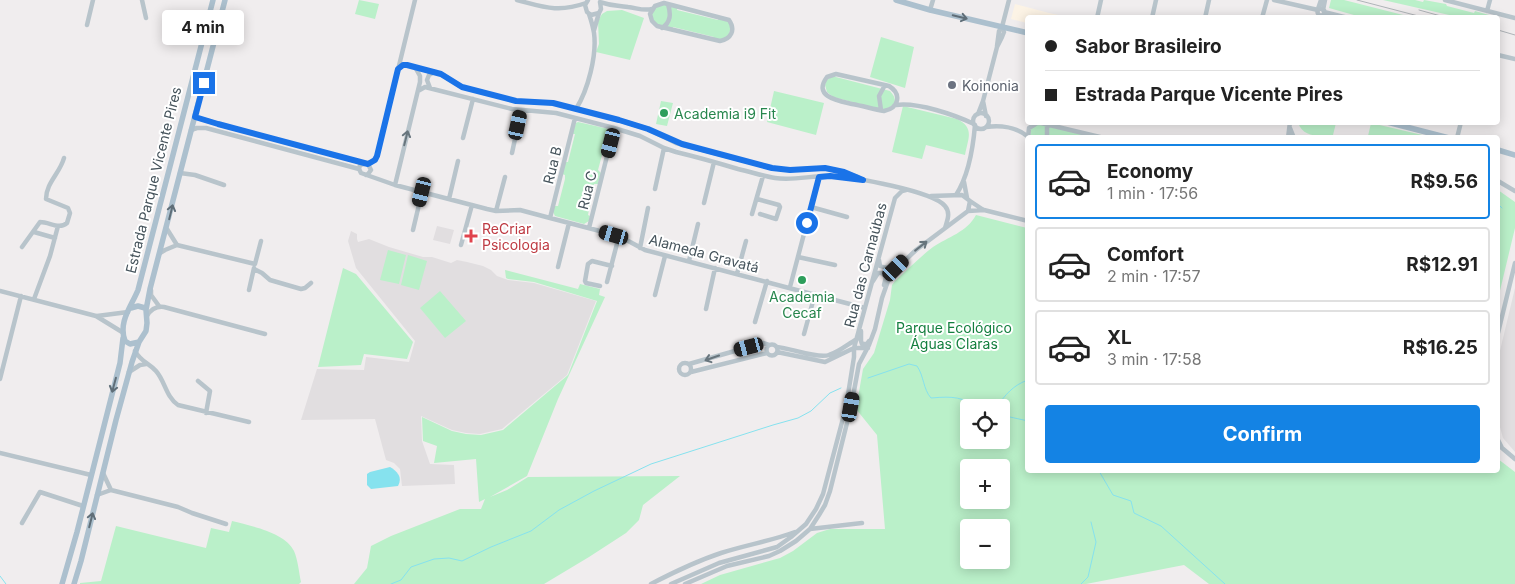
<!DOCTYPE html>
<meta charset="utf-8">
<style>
:root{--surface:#fff;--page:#f2f2f2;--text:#222;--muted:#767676;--line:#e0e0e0;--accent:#1483e4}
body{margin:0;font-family:Inter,sans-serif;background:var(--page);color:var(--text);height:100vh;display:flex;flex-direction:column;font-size:19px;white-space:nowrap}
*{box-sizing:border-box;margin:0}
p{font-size:16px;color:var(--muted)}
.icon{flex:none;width:28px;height:28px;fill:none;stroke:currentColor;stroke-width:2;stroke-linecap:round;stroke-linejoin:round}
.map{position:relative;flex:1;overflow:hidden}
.sheet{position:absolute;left:1025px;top:135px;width:475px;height:338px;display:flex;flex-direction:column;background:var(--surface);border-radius:5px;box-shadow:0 2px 12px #0003}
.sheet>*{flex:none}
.top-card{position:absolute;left:1025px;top:15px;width:475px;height:110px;border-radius:5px;box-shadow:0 2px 12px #0003;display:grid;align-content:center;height:110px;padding:0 20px;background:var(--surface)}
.fabs{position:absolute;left:960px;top:399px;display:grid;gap:10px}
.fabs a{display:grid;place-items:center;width:50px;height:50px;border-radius:5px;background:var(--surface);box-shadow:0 2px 12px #0003;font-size:25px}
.end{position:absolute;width:22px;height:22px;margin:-11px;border:6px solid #1a73e8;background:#fff;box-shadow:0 0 0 2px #fff}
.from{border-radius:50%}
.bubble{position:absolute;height:35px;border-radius:5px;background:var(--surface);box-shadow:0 2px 12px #0003;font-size:16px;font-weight:700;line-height:35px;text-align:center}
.car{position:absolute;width:15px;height:30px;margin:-15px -8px;border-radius:6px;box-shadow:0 0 4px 1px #0007;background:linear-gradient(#222 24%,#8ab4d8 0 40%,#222 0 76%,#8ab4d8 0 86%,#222 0)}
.top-card b{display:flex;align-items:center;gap:18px;height:48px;font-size:19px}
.top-card b+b{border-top:1px solid var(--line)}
.top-card i{width:12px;height:12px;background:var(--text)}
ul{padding:9px 0 0;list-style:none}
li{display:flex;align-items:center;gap:15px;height:75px;margin:0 10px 8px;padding:0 10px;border:2px solid var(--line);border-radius:5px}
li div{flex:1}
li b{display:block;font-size:19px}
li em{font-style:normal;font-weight:700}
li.selected{border-color:var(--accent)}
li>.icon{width:45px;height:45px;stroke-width:1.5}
.button{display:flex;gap:10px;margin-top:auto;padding:10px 20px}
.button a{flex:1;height:58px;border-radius:5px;background:var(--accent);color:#fff;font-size:20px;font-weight:700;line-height:58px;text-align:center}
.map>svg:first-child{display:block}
.commercial{fill:#fcf3e5}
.education{fill:#e1dee0}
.green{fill:#baf0c9;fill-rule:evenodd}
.water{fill:#86e2ee}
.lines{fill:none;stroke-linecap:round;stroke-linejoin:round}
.stream{stroke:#86e2ee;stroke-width:1}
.minor{stroke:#b8c4cb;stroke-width:4.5}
.major{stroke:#acc0ce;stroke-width:5.5}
.rail{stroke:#afb4b8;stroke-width:1}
.oneway{stroke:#5f6e78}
.oneway2{stroke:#68757d}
.route{stroke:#1a73e8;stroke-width:6}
.worship-dot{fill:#6b7280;stroke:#fff;stroke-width:2}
.leisure-dot{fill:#2e9e5b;stroke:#fff;stroke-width:2}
.health-dot{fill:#e0444e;stroke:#fff;stroke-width:2}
.labels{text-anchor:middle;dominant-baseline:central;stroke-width:4;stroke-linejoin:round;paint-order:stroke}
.worship-label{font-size:14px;fill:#5b616d;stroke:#fff;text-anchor:start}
.leisure-label{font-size:14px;fill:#27864d;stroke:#fff;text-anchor:start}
.street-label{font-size:14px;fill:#45535b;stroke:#fff}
.health-label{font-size:14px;fill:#be3a42;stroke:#fff;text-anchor:start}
.park-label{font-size:14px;fill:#147f3f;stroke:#fff}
</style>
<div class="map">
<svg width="1515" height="584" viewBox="0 0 1515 584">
<rect width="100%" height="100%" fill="#f0edee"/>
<path class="commercial" d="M1015 4 1049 13 1068 17 1028 18 1027 23 1011 19Z"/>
<path class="education" d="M437 226 454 230 450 244 433 240Z
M351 231 357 234V239L358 242 369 239 389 247 423 257H432L451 263 457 260 467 262 483 266 491 270 497 276 508 280 534 283 596 301 567 375 502 429 480 434 466 433 452 430 421 416 422 441 430 464 454 465 455 484 402 486 400 469 394 463 386 460 375 419 301 420 317 369 364 370 366 357 409 362 415 341 356 268 348 241Z
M1515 288V452L1503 438 1498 420V359Z"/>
<path class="green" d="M359 0 379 4 375 19 355 14Z
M1331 0H1344L1411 17H1361L1329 8Z
M1383 0H1415L1423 2 1424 0 1446 4 1447 6 1474 13 1475 11 1496 17H1458Z
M659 4 678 6 677 10 718 20 719 17 729 20 732 25 727 39 713 40 714 37 673 27 672 30 662 28 652 21V9Z
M622 10 644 18 630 60 596 52 599 44 598 21 602 14 607 11Z
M881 37 914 47 905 88 870 77Z
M832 76 890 91C899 101 895 106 883 110L833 97 827 92 825 85 826 81Z
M774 91 824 103 816 135 767 122Z
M661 101 673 103 667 126 656 124Z
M903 106 957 119C975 128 968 138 965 155L926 145 922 159 892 152Z
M578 122 609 129 611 133 609 141 606 140 598 170 601 173 598 184H594L588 215 590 216 589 221 584 224 555 216 553 212 554 206H558L565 179V175L562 174 565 162H568L575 134H572L576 123Z
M1298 123H1336L1333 135C1319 136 1304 138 1298 123Z
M1371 123 1431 137 1382 135 1368 136Z
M1036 124 1096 137H1030L1031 127Z
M1498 190 1515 202V228L1498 299Z
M976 215 1027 228 1028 470H1498V459L1515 472V584H1209L1184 565 1086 584H701L720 575 780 558 793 551 817 533 830 529H885L877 435 856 409 863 369 874 353 890 300 892 285 895 281C907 270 920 257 933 247 948 237 967 232 976 215ZM969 408H1001V440H969ZM969 468H1001V500H969ZM969 528H1001V560H969Z
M388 250 406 255 399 284 380 280Z
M408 255 427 261 419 290 401 285Z
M343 268 356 274 413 342 407 359 364 354 361 365 318 367Z
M505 270 578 289 580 284 600 289 599 295 605 297 558 399 527 476 490 497 507 490 528 477 680 476 643 505 639 520 626 533 589 557 544 584H354L367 568 371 546 391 536 460 509H481L485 499 479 502 476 459 434 463 437 446 423 441 422 417 452 431 466 434 481 435 503 430 568 375 597 301 534 282 508 279 506 278Z
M440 291 466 321 445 338 420 308Z
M232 521C251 526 285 532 294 551 298 560 299 573 301 582L299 584H80V583L101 581 116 526 206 548 211 528 229 532Z"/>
<path class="water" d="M390 467C397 471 403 477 398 486L371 489 367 485V474L370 472Z"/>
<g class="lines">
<path class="stream" d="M1498 204 1502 208
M868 378 909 364 917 366C924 376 923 389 931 398 955 396 960 397 982 408
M996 408C1005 395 1013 385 1028 380
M1001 415 1028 421
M1099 471 1113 495 1131 501 1134 513 1161 526 1225 584
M0 576 6 584
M391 584 401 580 411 567 434 559 449 558 462 561 491 547 531 531 559 510 594 491 651 464 773 425 798 418 811 411 830 393 841 388
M1081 584 1088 577 1096 542 1091 522"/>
<path class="minor" d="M142 0 146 18
M415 0 377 156 372 162 360 165 359 169 361 173 395 185 487 209 496 211 520 210 550 218 619 236 645 250 865 308
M517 0C544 7 558 13 586 3
M588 0 585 5 587 12 591 15 599 13
M1274 0 1318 10
M1445 0 1515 18
M600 2C612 6 616 5 628 7 637 8 643 11 652 9
M664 3 729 20C736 30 731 39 720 41L657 26 652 21 650 14 655 6Z
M1317.5 12a3.5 3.5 0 1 1 7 0a3.5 3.5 0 1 1-7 0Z
M1318 9 1321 0
M930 10 933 0
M1323 10 1325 0
M1487 11 1490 0
M1324 12 1348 18
M1097 18 1101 0
M1152 18 1156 0
M1205 18 1209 0
M1262 18 1267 0
M87 25 93 0
M662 28C671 22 671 14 668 4
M594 30 599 13 601 9 600 2
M997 46 999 31 1002 27 1009 0
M1498 55 1515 59
M398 69 403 65H407L441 74 462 87 516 101 553 103 619 120 648 129 676 143 772 168 790 170 825 168 844 172 858 177
M836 74 889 86C902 94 899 108 884 111 873 109 863 106 852 104 839 101 812 97 827 77Z
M430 88 427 80 429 75 434 72
M418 91 425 87 512 109 556 113 614 128 640 136 664 148 676 152C697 157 718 163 738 169 751 172 763 176 775 178 794 181 813 175 832 176 853 177 933 191 945 206 951 213 947 221 945 228
M983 101 986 116
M896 105C918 102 955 115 974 124
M576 109C588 90 597 55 594 33 593 27 591 20 589 14
M881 110 879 96 885 85
M973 121a8 8 0 1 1 16 0a8 8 0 1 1-16 0Z
M978 114 983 101 997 47 1002 37 1004 32 1002 27
M195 117 218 124 364 163
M986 127C1000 125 1016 127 1027 136
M1290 128 1294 138
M191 130 197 128H206L359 169
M463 138 473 99
M1028 138 1029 128 1037 123H1041L1104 138
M1047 138V124
M1288 138 1290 122
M1457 138 1461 122
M512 153 521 111
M180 173 195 175 224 185
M366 175 368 174 371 170 368 164
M1498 181 1515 191
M964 182 967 198
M395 185 420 82V76L415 67
M655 189 664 148
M956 195C969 175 973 149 975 125
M931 196 962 195 970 201 968 211
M449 199 458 161
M757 199 779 205 780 207 776 219 760 214
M970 201 982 209
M704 203 714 162
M811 207 847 217
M496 211 505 177
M752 214 763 176
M550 218 575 118
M589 228 614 128
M167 229 177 245 255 264 261 241
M413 230 422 192
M34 232 55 238
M461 245 472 205
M22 247 40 222C50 222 59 230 67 223L70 213 68 208 46 199C46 183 60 173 64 158
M640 248 648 208
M160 253 165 250 177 245
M798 257 835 265
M879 260 880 266C888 269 892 268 899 263
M689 261 698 224
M558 267 569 223
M254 269 262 273 270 280 301 289 305 288 311 283
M737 274 746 241
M873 281 878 273H882L886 277 884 285
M607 282 619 236
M600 286 586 283 585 281 588 264 592 261 612 266
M790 287 819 177
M151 290V295L159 306
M249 290 254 268
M0 291 96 316 122 332
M655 295 665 256
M34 299 50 256 58 226
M706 309 715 268
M97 316 128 312
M147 316C151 309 156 306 164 307L265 334
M755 322 767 281
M861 331V341L862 344H867L869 341
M1498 333 1515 263
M804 334 815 294
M766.5 350a5.5 5.5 0 1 1 11 0a5.5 5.5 0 1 1-11 0Z
M777 347C790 348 818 359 829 355 839 352 848 344 857 339
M135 351C141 362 149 363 156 371 165 381 166 397 178 405L249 422
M777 352 825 362 854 348H868
M679 369a6 6 0 1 1 12 0a6 6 0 1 1-12 0Z
M689 364 763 343 769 345
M129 372 140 365 146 364
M691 372 767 353
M0 379 21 296
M198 381 210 391 206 413
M1498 440 1502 448 1515 459
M0 453 91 475
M103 473 111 490
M97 495 111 490 178 507 192 513 226 524
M22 523 40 492 83 506
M810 529 862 523
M651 584C674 572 697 561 721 553 746 545 771 541 795 532
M671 584 719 563 777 547 791 537 806 524 816 509 823 494 846 407 854 357V348L895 198 902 191 906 190
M685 584 727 566 769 556 780 551 796 541 810 529 819 515 825 505 830 491 851 407 859 364 869 345 875 329 882 298 888 281 896 269 916 250 968 211 984 210 1028 221"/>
<path class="major" d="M896 0 930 10 1028 33
M1387 122 1449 138
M1498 150 1515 155
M131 308 138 306 145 308 146 310
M139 342 130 344 125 341C118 322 131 307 138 290L213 0
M62 584 77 532 120 363 123 338
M74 584 81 561 116 420 132 362 139 342 146 331 147 323 146 310 150 289 225 0"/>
<path class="rail" d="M1357 0 1426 18
M1419 10 1448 18
M1498 30 1515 35"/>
</g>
<defs><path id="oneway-shaft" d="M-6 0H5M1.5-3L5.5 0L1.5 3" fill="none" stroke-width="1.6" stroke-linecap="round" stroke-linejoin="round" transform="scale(1.25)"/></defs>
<g class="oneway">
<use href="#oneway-shaft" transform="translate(960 17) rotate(14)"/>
<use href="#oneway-shaft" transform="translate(171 212) rotate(-76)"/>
<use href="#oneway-shaft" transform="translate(114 385) rotate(105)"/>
<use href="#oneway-shaft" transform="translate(91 520) rotate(-76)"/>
</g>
<g class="oneway2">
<use href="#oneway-shaft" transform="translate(406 138) rotate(-76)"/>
<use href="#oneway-shaft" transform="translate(921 246) rotate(-38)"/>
<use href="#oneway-shaft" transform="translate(712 358) rotate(161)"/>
</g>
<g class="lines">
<path class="route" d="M204 83 195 117 218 124 368 164 375 160 377 156 398 69 403 65H407L441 74 462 87 516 101 553 103 619 120 648 129 682 144 772 168 790 170 825 168 844 172 863 180 830 176 819 177 807 223"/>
</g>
<circle class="worship-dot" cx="952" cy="85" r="5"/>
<g class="leisure-dot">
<circle cx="664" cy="113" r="5"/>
<circle cx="802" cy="280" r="5"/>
</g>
<path class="health-dot" d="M468.5 228.5h5v5h5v5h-5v5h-5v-5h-5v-5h5z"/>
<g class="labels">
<g class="worship-label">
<text x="962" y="85">Koinonia</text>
</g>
<g class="leisure-label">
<text x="674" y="113">Academia i9 Fit</text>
<text x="802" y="296" text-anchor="middle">Academia<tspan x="802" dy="16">Cecaf</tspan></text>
</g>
<g class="street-label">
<text transform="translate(552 165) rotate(-76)">Rua B</text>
<text transform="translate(153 180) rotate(-76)">Estrada Parque Vicente Pires</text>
<text transform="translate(587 190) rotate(-76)">Rua C</text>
<text transform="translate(704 253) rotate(15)">Alameda Gravatá</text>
<text transform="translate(865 265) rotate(-75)">Rua das Carnaúbas</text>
</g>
<g class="health-label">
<text x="482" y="228">ReCriar<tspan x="482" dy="16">Psicologia</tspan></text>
</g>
<g class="park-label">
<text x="954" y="327">Parque Ecológico<tspan x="954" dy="16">Águas Claras</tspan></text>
</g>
</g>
</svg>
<div class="fabs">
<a><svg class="icon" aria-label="locate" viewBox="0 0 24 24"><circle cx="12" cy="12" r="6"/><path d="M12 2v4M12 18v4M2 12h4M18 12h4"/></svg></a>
<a>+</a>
<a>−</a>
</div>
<i class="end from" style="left:807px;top:223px"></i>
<i class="end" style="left:204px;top:83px"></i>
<div class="bubble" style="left:162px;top:10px;width:82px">4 min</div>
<i class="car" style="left:518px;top:125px;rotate:12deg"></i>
<i class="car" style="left:611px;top:143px;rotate:194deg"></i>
<i class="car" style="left:422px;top:192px;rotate:194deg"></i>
<i class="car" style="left:614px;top:235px;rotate:286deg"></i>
<i class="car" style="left:896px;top:268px;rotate:45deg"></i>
<i class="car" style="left:749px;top:347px;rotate:255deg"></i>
<i class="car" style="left:851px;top:407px;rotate:10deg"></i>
<div class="top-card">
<b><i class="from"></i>Sabor Brasileiro</b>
<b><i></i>Estrada Parque Vicente Pires</b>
</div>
<section class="sheet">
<ul>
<li class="selected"><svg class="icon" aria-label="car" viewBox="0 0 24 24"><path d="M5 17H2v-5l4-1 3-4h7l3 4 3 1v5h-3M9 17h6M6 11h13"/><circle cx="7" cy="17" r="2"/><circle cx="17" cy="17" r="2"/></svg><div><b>Economy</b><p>1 min · 17:56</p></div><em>R$9.56</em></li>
<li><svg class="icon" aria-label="car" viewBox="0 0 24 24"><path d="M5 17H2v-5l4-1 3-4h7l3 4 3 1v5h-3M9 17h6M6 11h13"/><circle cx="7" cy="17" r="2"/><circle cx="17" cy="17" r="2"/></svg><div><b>Comfort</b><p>2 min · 17:57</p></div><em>R$12.91</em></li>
<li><svg class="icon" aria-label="car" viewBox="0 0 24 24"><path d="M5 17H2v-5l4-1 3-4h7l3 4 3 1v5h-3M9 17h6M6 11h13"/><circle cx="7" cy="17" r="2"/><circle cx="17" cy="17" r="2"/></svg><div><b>XL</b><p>3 min · 17:58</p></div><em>R$16.25</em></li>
</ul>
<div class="button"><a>Confirm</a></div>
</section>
</div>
